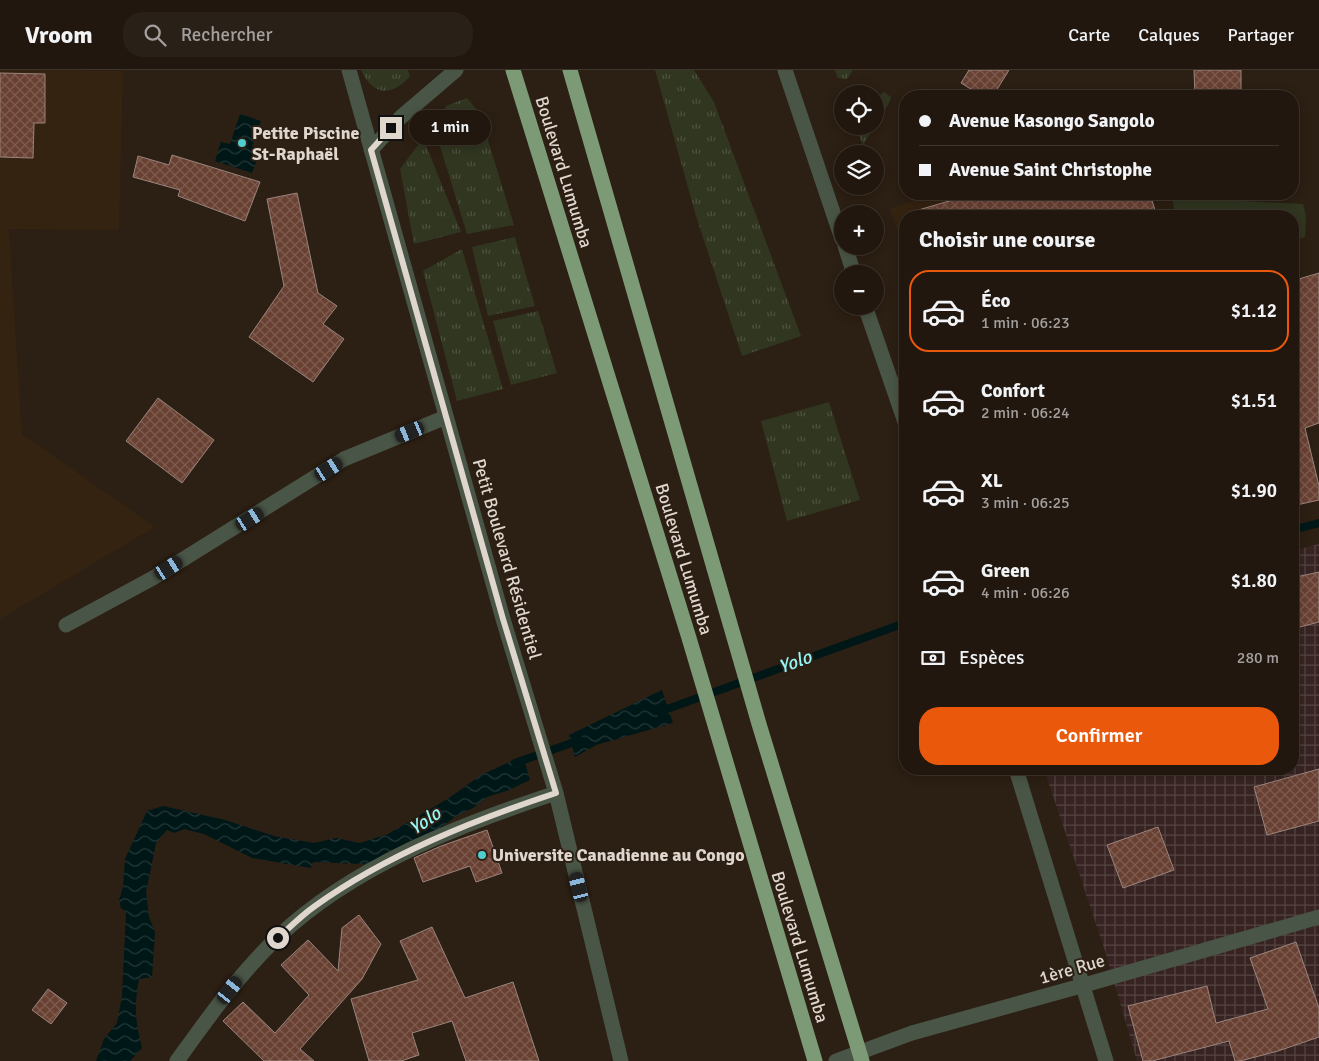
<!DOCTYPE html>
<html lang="fr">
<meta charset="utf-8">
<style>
:root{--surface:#21170e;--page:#292017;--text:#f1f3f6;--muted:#a29f9e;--line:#3e362e;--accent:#ea580c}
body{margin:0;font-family:Signika,sans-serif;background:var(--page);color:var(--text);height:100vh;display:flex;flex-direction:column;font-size:19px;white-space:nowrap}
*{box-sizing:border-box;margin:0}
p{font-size:16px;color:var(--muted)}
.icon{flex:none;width:28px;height:28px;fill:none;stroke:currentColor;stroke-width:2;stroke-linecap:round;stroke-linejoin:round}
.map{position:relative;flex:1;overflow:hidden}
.sheet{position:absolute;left:899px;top:140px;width:400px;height:565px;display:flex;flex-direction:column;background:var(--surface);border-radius:20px;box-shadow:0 2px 12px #0003,0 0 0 1px var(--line)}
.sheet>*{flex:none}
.banner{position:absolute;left:899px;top:20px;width:400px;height:110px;border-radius:20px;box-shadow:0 2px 12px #0003,0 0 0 1px var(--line);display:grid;align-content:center;height:110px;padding:0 20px;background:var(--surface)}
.controls{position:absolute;left:834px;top:15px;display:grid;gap:10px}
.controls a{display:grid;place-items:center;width:50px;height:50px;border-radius:50%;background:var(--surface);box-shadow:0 2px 12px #0003,0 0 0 1px var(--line);font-size:25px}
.end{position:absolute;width:22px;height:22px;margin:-11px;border:6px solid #dfd6ce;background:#111;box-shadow:0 0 0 2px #111}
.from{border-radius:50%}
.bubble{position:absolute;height:35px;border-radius:18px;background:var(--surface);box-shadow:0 2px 12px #0003,0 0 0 1px var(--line);font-size:16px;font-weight:600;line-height:35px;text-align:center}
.car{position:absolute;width:15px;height:30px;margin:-15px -8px;border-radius:6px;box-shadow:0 0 4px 1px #0007;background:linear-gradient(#222 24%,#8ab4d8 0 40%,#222 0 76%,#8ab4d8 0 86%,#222 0)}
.banner b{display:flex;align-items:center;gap:18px;height:48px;font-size:19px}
.banner b+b{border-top:1px solid var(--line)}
.banner i{width:12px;height:12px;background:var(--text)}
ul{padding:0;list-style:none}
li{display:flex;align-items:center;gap:15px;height:82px;margin:0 10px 8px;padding:0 10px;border:2px solid transparent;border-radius:20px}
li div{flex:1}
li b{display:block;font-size:19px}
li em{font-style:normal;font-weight:600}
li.on{border-color:var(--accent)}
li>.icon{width:45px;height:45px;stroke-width:1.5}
h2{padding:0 20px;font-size:22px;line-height:60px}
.pay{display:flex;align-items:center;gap:12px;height:55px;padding:0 20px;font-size:19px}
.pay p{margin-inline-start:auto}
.button{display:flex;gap:10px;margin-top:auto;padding:10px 20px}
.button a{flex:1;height:58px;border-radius:20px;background:var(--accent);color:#fff;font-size:20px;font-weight:600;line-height:58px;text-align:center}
header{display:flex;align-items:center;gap:30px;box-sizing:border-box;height:70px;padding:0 25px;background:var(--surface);border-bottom:1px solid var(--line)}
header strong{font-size:24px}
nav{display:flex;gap:28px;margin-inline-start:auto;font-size:18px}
.search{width:350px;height:45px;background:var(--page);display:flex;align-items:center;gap:12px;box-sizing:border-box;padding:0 18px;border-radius:20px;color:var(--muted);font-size:19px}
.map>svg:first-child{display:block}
.industrial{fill:url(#industrial-grid)}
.built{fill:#352311}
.grass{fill:url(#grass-tufts)}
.green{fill:#303620}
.water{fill:url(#water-waves)}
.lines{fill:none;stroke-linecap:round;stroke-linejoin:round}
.stream{stroke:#001718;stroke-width:8}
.building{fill:url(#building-cross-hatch);stroke:#9b847d}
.minor{stroke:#495546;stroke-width:15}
.highway{stroke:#7d9a77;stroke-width:15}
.route{stroke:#dfd6ce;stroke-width:6}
.poi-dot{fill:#52cdcf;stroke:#2c1f13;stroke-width:2}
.labels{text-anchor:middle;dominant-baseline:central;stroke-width:4;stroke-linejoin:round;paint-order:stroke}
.poi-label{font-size:18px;font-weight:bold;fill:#dfd6ce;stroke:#2c1f13;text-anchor:start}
.street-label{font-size:18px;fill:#dfd6ce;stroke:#2c1f13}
.water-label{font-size:19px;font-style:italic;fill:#96f6f7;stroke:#2c1f13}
</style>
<header>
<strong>Vroom</strong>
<div class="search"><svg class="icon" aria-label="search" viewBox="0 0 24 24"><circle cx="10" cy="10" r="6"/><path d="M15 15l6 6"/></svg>Rechercher</div>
<nav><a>Carte</a><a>Calques</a><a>Partager</a></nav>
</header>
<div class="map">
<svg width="1319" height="991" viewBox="0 0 1319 991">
<defs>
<pattern id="industrial-grid" width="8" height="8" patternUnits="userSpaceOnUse" patternTransform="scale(1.25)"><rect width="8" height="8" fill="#372422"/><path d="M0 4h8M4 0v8" fill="none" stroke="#544341"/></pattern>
<pattern id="grass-tufts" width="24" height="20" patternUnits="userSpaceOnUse" patternTransform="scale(1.25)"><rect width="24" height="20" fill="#303620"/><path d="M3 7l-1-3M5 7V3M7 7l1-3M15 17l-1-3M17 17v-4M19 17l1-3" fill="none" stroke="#4e523f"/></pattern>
<pattern id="water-waves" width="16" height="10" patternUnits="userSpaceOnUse" patternTransform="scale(1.25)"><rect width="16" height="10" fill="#001718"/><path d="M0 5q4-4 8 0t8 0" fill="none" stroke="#253838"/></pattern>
<pattern id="building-cross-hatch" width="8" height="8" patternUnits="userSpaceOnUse" patternTransform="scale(1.25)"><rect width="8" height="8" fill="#694133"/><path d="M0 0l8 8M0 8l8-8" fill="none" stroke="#7e5c4f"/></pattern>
</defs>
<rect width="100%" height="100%" fill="#2c1f13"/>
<path class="industrial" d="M1319 474V991H1137L1105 881 1044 699H1292L1293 481Z"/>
<path class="built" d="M0 0 123 1 119 160 9 159 22 364 155 457 0 549Z
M933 124H1064L1070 146H905V183L890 139Z"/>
<path class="grass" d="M361 0H408L410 6C392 27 373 26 361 0Z
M655 0H694L714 32 801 266 742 286 696 146Z
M835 0H853L847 9 838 8Z
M884 22 891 27 890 31 875 56C875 43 872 29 884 22Z
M467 28 480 44 514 155 467 164 435 60 446 36Z
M858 56H875L863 75 856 58Z
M423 68 461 162 414 174 400 99Z
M515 167 535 236 488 246 472 177Z
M462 179 503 319 457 331 423 201Z
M538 241 557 303 511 315 493 251Z
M829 332 860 430 787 451 761 351Z"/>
<path class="green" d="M1172 124H1198L1202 129 1303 134 1306 146 1305 167 1293 171 1292 146H1175Z"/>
<path class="water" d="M240 44 261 51 252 76 261 79 252 103 215 91 221 72 230 74Z
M662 620 673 653 596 675 575 687 569 665Z
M523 686 530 710 509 720 487 727 473 738 456 746 435 762 412 770 382 785 380 792 361 794 313 792 311 798 252 788 204 764 184 759 174 763 167 760 156 773 146 822 149 847 155 862 152 907 139 909C134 935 135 952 142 978L130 991H96L104 969 117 953 122 926 126 842 121 838 119 830 123 817 125 789 147 741 163 736 225 750 274 766 314 773 336 768 360 773 388 764 449 728 481 705Z"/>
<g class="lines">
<path class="stream" d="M1292 460 1319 453
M659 642 905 553
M515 693 580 670"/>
</g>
<path class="building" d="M969 0H1009L993 26H982L961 13Z
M1194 0H1241V26H1195Z
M0 3 45 4V53H34L33 88 0 87Z
M172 85 260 112 245 151 178 126 180 120 133 107 138 86 169 95Z
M297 123 318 223 337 236 323 254 344 269 313 312 249 267 284 216 267 129Z
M973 124H1150L1155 140 1132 146H916L915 141Z
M1319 203V353L1305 358 1319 416V430L1292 436V211Z
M158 328 214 370 182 413 126 371Z
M1319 502V552L1292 559V508Z
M1319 699V751L1267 765 1254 717Z
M1158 757 1174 800 1123 818 1107 775Z
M487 760 502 803 476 812 470 796 423 812 414 788 441 776Z
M359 845 381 874 362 909 300 979 314 991H264L223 951 243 932 275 963 309 925 281 895 308 870 338 901 342 858Z
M432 857 465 928 513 912 539 991H466L452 951 412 963 419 985 401 991H369L351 929 418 910 400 871Z
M1296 872 1319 938V967L1278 981 1240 991H1235L1229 971 1152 991H1143L1128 936 1207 916 1216 953 1268 939 1250 888Z
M48 919 67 933 51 954 32 940Z"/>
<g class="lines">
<path class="minor" d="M349 0 503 549 556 723 621 991
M785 0 842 169
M371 80 401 47 456 0
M845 176 854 204
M865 236 905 352
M66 555 153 508 344 389 446 347
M1016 699 1106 991
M177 991C208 948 239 904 278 867 353 796 459 755 556 723
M836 991 912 963 1081 916 1319 847"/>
<path class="highway" d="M513 0 689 568 815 991
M570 0 759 654 862 991"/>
</g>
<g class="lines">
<path class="route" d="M278 868C290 857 302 845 315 836 386 785 474 750 556 723L503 549 371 80 391 58"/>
</g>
<g class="poi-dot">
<circle cx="242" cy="73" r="5"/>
<circle cx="482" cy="785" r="5"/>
</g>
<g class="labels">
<g class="poi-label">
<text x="252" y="63">Petite Piscine<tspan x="252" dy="21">St-Raphaël</tspan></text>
<text x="492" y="785">Universite Canadienne au Congo</text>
</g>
<g class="street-label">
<text transform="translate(564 102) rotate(73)">Boulevard Lumumba</text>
<text transform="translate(507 489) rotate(74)">Petit Boulevard Résidentiel</text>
<text transform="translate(684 489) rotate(73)">Boulevard Lumumba</text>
<text transform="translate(800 877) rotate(73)">Boulevard Lumumba</text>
<text transform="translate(1072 899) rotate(-16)">1ère Rue</text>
</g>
<g class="water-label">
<text transform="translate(795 592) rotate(-20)">Yolo</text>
<text transform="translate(425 751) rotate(-34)">Yolo</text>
</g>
</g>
</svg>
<div class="controls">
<a><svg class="icon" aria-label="locate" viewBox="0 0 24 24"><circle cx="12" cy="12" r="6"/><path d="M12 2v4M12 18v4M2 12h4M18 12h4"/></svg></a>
<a><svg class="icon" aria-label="layers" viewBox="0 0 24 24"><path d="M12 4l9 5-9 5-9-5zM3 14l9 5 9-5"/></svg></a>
<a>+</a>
<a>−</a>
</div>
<i class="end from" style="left:278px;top:868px"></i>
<i class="end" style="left:391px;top:58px"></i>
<div class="bubble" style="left:409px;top:40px;width:82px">1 min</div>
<i class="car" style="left:410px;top:362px;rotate:248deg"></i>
<i class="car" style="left:329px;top:399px;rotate:57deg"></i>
<i class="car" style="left:250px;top:449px;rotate:58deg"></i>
<i class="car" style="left:169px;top:498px;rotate:58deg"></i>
<i class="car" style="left:579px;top:817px;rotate:346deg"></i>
<i class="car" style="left:230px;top:920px;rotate:37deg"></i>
<div class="banner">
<b><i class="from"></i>Avenue Kasongo Sangolo</b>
<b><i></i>Avenue Saint Christophe</b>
</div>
<section class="sheet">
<h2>Choisir une course</h2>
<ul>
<li class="on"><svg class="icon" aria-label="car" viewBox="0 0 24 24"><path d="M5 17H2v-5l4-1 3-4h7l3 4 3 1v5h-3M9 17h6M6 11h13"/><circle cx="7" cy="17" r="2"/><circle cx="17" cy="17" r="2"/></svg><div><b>Éco</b><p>1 min · 06:23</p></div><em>$1.12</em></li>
<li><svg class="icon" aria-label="car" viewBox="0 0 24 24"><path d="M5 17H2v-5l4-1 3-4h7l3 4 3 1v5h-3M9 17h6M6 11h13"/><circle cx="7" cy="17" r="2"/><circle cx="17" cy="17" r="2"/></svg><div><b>Confort</b><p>2 min · 06:24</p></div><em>$1.51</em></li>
<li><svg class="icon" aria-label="car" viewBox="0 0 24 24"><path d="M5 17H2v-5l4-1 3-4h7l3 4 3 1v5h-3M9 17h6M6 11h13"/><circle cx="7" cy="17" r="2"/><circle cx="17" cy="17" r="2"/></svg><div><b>XL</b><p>3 min · 06:25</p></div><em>$1.90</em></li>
<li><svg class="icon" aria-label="car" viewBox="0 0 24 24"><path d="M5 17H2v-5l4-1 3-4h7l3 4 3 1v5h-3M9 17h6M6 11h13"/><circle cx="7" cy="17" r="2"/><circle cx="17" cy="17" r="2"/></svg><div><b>Green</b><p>4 min · 06:26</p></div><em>$1.80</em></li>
</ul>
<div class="pay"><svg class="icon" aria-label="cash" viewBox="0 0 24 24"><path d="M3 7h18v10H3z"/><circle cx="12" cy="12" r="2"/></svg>Espèces<p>280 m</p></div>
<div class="button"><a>Confirmer</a></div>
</section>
</div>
